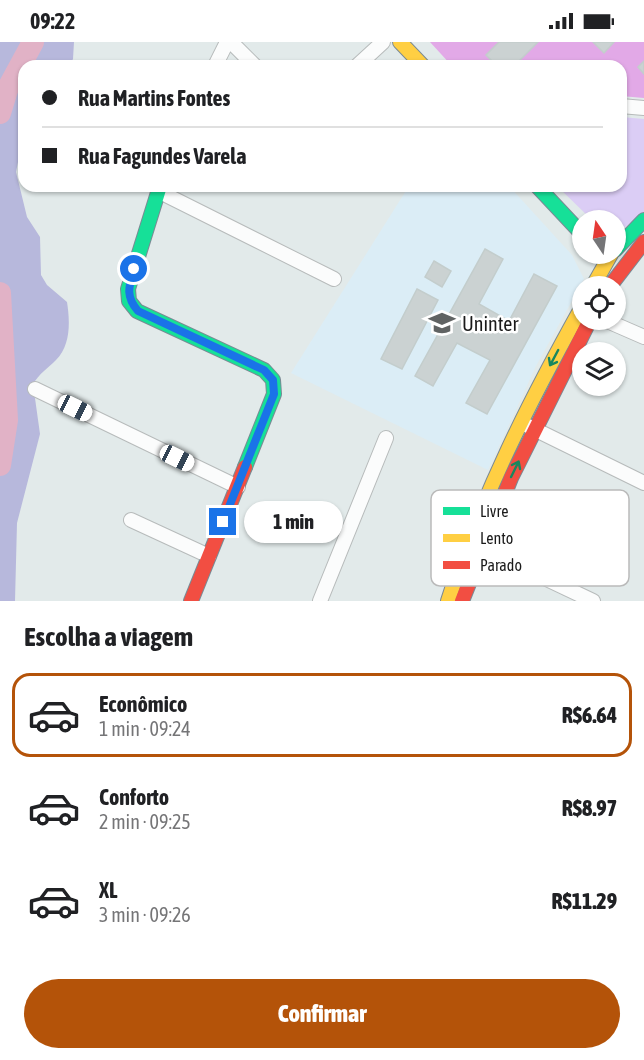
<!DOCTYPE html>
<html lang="pt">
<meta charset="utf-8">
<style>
:root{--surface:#fff;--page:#f2f2f2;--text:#202124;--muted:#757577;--line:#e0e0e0;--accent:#b45309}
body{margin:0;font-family:"Asap Condensed",sans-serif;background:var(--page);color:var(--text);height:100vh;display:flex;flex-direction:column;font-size:22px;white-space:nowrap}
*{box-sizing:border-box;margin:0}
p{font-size:20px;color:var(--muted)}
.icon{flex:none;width:33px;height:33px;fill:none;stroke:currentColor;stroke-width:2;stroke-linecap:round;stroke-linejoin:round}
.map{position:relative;height:559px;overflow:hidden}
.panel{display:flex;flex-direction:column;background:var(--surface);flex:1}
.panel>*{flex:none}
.top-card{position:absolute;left:18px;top:18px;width:609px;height:132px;border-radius:18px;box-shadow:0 2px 4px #0004;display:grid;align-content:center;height:132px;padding:0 24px;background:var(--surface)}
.needle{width:39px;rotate:347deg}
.fabs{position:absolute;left:572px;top:168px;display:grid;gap:12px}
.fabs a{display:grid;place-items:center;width:54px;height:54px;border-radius:50%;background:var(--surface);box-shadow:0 2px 4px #0004;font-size:30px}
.end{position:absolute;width:27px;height:27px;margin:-14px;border:8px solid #1a73e8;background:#fff;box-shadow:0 0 0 3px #fff}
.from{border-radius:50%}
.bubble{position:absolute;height:42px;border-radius:21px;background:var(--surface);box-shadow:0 2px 4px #0004;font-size:20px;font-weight:800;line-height:42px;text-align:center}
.car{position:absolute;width:18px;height:36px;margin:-18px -9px;border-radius:8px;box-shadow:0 0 4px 2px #0007;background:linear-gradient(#fff 24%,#345 0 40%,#fff 0 76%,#345 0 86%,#fff 0)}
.top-card b{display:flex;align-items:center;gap:21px;height:57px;font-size:22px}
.top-card b+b{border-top:2px solid var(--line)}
.top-card i{width:15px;height:15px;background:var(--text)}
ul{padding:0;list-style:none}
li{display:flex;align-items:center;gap:18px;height:84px;margin:0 12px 9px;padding:0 12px;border:3px solid transparent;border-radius:18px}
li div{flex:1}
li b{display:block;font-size:22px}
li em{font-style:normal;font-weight:800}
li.active{border-color:var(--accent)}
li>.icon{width:54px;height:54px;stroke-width:1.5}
h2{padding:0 24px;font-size:27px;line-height:72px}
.primary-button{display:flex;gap:12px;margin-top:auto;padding:12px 24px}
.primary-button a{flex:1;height:69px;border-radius:36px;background:var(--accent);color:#fff;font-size:24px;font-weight:800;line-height:69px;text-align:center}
.status{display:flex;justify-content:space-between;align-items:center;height:42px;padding:0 30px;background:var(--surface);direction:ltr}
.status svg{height:16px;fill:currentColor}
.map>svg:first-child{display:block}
.education{fill:#dbedf6}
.forest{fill:#b7b8dc}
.park{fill:#dbcdf5}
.pitch{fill:#e2a9e7}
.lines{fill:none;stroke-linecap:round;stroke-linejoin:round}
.river{stroke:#e1b2c6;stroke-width:22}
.building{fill:#cbd2d2;stroke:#c3cdcc;stroke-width:1.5}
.street-casing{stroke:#b7bbbb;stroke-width:16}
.fast-casing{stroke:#7a8a94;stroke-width:16}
.slow-casing{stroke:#7a8a94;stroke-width:16}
.jam-casing{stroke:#7a8a94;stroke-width:16}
.street{stroke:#fbfcfc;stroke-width:14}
.fast{stroke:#16e098;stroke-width:14}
.slow{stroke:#ffcf43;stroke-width:14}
.jam{stroke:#f24e42;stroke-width:14}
.oneway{stroke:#18875f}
.route{stroke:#1a73e8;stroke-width:8}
.labels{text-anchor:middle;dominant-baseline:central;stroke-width:5;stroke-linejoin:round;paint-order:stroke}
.poi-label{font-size:20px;fill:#1a1a1a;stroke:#fff;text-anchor:start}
.key{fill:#fff;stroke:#bababa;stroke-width:1.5}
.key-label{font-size:16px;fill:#1a1a1a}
</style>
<div class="status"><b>09:22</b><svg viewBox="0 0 49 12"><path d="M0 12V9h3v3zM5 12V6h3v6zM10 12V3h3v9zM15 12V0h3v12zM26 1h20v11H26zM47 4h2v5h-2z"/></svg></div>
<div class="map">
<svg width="644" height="559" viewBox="0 0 644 559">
<rect width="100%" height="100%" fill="#e2eaea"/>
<path class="education" d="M409 144H509L572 213 584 237 536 324 488 428 291 331Z"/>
<path class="forest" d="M0 0H74L73 17 69 24H24V90L16 130 27 175 40 195 41 233 47 243 67 260C70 279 71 303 56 318 48 326 39 332 33 342L40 392 17 481 15 559H0Z"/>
<path class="park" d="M621 75 644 77V173L615 191V178H592L557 144H621Z"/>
<path class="pitch" d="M430 0H644V56L621 54V24H452Z"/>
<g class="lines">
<path class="river" d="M0 71 7 48 33 0
M0 251 7 378 0 423"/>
</g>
<path class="building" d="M499 0H538L514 24H497L486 13Z
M593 0H614L604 11Z
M644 19V32L638 25Z
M485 207 503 217 479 262 509 279 534 232 557 244 487 372 466 361 490 318 457 301 433 344 415 334Z
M434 219 451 229 442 245 425 235Z
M417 247 438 258 402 327 381 317Z"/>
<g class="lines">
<g class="street-casing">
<path id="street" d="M231 0 255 24
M215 24 227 0
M357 24 383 0
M621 64 644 66
M158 149 334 237
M605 278 644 295
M35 347 238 445
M528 384 644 441
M131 478 209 514
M475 503 593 559
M320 559 386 396"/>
</g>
<g class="fast-casing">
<path id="fast" d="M160 144 128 247 129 259 137 269 264 328 273 338 274 352 245 425
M537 144 582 192
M615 208 644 178"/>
</g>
<g class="slow-casing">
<path id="slow" d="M400 0 423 24
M593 244 611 212
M448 559C481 455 529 360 582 265"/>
</g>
<g class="jam-casing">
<path id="jam" d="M610 244 644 200
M191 559 245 425
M462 559 511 436 590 278"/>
</g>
<use href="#street" class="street"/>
<use href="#fast" class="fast"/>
<use href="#slow" class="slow"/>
<use href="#jam" class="jam"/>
</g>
<defs><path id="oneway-shaft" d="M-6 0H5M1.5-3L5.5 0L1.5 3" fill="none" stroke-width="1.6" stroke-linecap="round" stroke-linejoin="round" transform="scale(1.5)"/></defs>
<g class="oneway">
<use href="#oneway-shaft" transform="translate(554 316) rotate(118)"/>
<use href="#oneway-shaft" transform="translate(515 427) rotate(-64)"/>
</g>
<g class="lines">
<path class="route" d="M134 227C129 244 125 254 138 269L264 328 273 338 274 352 223 480"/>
</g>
<defs>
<g id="school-bare" transform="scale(2.07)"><path d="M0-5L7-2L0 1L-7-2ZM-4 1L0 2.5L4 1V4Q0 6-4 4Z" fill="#606363" stroke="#fff" stroke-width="2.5" paint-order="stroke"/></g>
</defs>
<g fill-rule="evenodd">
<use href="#school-bare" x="442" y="281"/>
</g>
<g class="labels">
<g class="poi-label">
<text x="462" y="281">Uninter</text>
</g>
</g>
<rect x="431" y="448" width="198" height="96" rx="9" class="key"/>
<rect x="443" y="465" width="27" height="8" fill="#16e098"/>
<rect x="443" y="492" width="27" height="8" fill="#ffcf43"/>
<rect x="443" y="519" width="27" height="8" fill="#f24e42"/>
<g class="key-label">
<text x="480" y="475">Livre</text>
<text x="480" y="502">Lento</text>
<text x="480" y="529">Parado</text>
</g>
</svg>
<div class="fabs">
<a><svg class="needle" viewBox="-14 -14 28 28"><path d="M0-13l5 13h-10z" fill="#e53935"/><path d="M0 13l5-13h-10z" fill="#757577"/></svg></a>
<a><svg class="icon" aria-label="locate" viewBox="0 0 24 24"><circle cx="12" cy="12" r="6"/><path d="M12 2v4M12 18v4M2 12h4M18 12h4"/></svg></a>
<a><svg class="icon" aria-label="layers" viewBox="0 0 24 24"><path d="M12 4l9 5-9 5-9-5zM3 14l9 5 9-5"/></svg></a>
</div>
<i class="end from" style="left:134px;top:227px"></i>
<i class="end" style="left:223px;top:480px"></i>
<div class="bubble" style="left:244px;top:459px;width:99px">1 min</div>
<i class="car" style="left:75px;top:366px;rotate:116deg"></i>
<i class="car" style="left:177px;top:416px;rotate:116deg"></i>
<div class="top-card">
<b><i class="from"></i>Rua Martins Fontes</b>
<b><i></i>Rua Fagundes Varela</b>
</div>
</div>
<section class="panel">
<h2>Escolha a viagem</h2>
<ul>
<li class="active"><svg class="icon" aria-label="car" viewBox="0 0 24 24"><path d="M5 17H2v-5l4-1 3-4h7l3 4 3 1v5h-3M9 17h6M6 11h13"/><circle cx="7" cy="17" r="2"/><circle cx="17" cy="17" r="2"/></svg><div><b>Econômico</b><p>1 min · 09:24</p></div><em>R$6.64</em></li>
<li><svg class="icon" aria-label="car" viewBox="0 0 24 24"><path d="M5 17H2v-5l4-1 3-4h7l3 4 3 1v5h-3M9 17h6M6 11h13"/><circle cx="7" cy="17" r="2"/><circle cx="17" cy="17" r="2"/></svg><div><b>Conforto</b><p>2 min · 09:25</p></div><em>R$8.97</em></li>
<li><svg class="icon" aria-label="car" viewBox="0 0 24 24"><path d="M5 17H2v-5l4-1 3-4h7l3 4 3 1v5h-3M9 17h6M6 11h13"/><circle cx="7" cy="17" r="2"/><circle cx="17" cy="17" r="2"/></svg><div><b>XL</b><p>3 min · 09:26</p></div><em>R$11.29</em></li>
</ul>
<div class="primary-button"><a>Confirmar</a></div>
</section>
